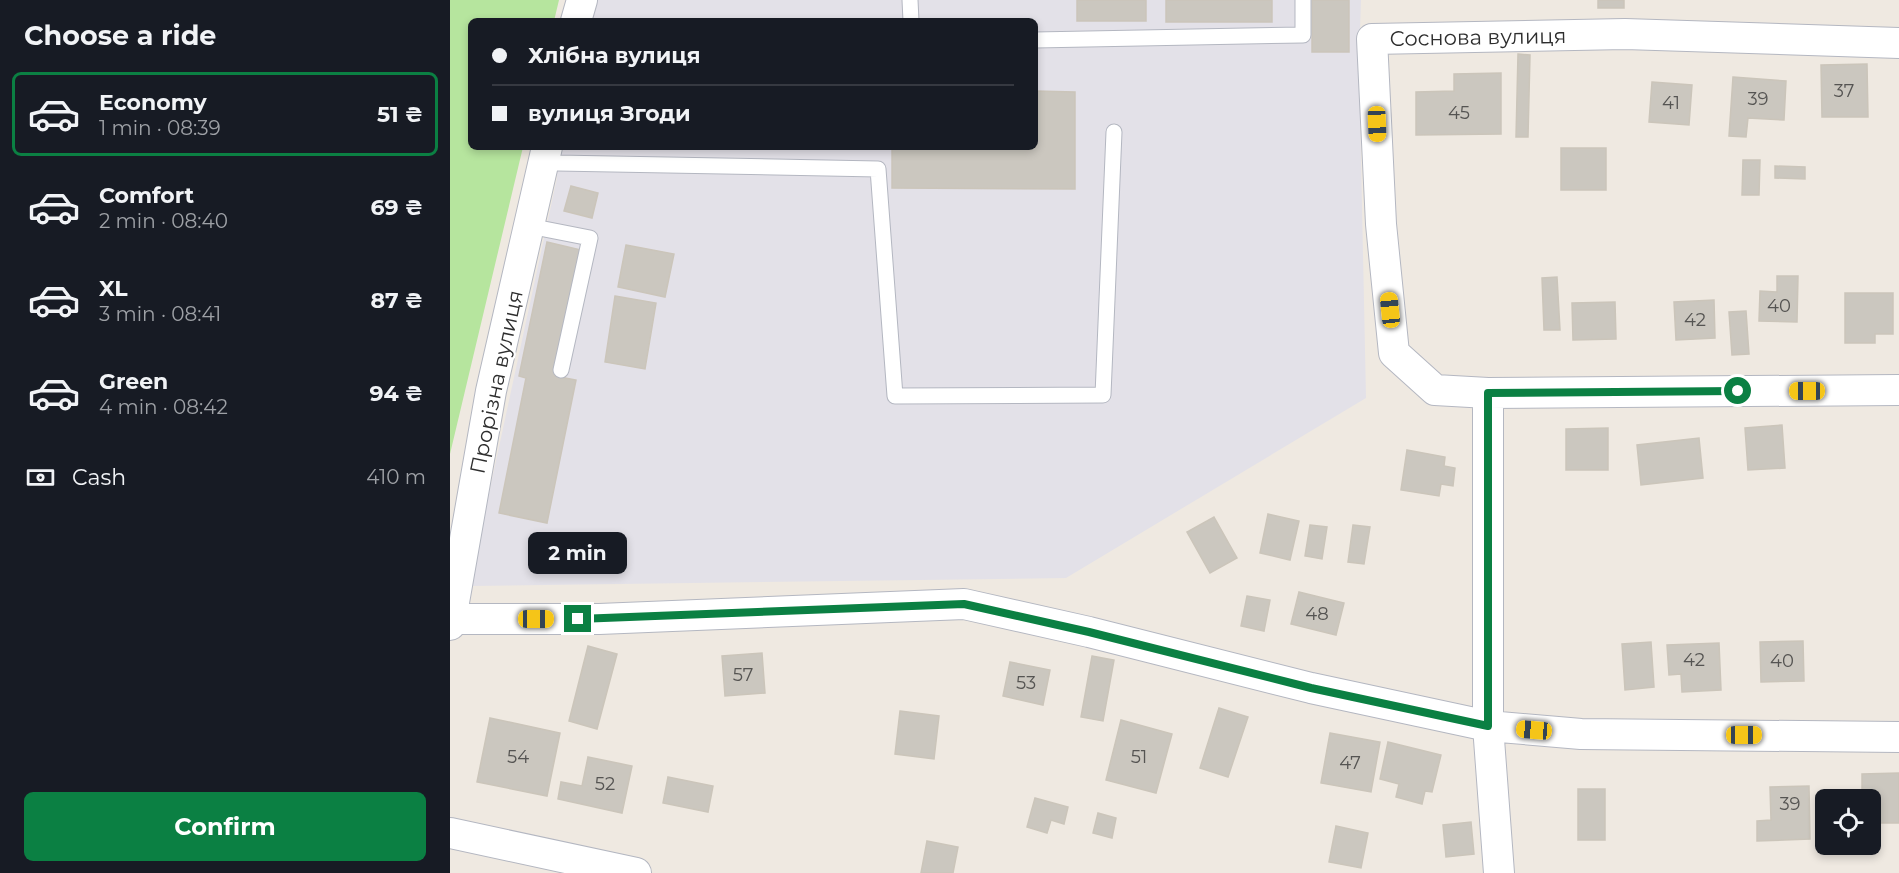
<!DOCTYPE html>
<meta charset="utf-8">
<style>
:root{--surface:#171b24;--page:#242831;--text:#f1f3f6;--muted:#9ea1a6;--line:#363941;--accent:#0b8043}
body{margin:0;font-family:Montserrat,sans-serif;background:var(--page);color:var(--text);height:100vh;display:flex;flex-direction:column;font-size:22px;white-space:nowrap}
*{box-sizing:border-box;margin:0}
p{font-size:20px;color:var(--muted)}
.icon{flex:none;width:33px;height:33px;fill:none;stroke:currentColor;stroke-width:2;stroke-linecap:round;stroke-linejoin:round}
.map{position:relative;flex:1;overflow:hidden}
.details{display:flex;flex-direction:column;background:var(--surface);width:450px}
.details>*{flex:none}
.top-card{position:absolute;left:18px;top:18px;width:570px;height:132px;border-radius:9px;box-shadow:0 3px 9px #0003;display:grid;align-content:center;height:132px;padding:0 24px;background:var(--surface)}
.tools{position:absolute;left:1365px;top:789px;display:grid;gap:12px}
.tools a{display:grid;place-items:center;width:66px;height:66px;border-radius:9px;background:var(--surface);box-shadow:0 3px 9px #0003;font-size:30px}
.end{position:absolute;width:27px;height:27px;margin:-14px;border:8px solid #0b8043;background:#fff;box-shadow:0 0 0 3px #fff}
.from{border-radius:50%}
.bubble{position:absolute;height:42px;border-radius:9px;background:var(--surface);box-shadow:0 3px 9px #0003;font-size:20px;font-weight:700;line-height:42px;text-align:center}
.car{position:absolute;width:18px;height:36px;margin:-18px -9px;border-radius:8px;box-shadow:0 0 4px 2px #0007;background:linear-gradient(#f5c518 24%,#345 0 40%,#f5c518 0 76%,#345 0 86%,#f5c518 0)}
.top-card b{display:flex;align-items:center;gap:21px;height:57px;font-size:22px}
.top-card b+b{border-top:2px solid var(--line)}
.top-card i{width:15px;height:15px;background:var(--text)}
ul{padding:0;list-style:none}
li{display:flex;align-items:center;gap:18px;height:84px;margin:0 12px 9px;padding:0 12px;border:3px solid transparent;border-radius:9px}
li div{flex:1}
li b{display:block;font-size:22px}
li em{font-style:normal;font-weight:700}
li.current{border-color:var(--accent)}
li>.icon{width:54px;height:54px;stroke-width:1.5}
h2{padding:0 24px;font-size:27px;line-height:72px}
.pay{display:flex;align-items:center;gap:15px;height:66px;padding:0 24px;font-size:22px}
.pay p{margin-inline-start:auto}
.action{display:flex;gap:12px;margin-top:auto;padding:12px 24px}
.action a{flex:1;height:69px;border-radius:9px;background:var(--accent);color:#fff;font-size:24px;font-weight:700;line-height:69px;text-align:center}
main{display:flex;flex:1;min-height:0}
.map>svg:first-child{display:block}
.industrial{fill:#e3e1e8}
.green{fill:#b6e59e}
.building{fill:#cbc7bf;stroke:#cbc5ba;stroke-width:1.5}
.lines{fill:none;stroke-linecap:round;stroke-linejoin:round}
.lane-casing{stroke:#b4b7c1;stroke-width:17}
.street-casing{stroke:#b4b7c1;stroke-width:32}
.lane{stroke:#fff;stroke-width:15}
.street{stroke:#fff;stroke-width:30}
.route{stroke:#0b8043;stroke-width:8}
.labels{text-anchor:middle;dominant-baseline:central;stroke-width:4.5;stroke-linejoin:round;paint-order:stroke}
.number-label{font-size:18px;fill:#555452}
.street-label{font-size:21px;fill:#2e2e2e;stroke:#fff}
</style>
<main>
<section class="details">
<h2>Choose a ride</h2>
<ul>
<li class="current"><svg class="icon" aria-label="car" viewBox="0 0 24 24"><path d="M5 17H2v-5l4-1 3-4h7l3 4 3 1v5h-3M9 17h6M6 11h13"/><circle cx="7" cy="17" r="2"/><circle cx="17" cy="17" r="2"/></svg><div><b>Economy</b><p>1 min · 08:39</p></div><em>51 ₴</em></li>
<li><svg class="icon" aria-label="car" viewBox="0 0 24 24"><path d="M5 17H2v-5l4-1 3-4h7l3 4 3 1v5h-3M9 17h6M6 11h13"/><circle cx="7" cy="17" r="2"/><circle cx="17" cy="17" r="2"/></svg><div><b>Comfort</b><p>2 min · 08:40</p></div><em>69 ₴</em></li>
<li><svg class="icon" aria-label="car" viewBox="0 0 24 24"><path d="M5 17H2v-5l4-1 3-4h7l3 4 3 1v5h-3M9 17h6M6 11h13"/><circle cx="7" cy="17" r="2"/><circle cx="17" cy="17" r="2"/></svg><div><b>XL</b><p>3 min · 08:41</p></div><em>87 ₴</em></li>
<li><svg class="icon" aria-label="car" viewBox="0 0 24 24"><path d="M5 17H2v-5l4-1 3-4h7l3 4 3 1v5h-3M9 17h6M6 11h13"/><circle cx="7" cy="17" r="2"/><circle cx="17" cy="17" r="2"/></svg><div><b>Green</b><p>4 min · 08:42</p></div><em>94 ₴</em></li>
</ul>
<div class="pay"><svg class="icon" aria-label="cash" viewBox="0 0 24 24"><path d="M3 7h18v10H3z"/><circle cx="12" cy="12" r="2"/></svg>Cash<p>410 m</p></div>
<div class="action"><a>Confirm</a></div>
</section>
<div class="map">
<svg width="1449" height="873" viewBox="0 0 1449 873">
<rect width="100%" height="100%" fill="#efe9e1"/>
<path class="industrial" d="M145 0H911L909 62 916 398 616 578 19 586 107 178 108 147H585V21H140Z"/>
<path class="green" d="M0 0H109L104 21H21V147H73L0 454Z"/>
<path class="building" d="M627 0H696V21H627Z
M716 0H822V22H716Z
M862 0H899V52H862Z
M1148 0H1174V8H1148Z
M1068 54 1080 55 1078 137H1066Z
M1417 64 1418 117H1372L1371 65Z
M1051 73V134L966 135V92L1004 91V74Z
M1283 77 1336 81 1334 120 1298 118 1296 137 1279 136Z
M1202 82 1242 85 1239 125 1199 122Z
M585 91 625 92V189L442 188V147H585Z
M1111 148H1156V190H1111Z
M1293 160H1310L1309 195H1292Z
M1325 166 1355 167V179L1325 178Z
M121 186 148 193 142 218 114 211Z
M97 242 131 250 105 376 126 380 97 523 49 513 76 378 69 376Z
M176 245 224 254 215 297 168 287Z
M1327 276H1348L1347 322 1309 321 1310 291 1327 292Z
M1107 277 1110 330H1094L1092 278Z
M1395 293H1443V334H1425V343H1395Z
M165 296 206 303 195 369 155 362Z
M1264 300 1265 338 1226 340 1224 302Z
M1165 302 1166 339 1123 340 1122 303Z
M1296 311 1299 354 1282 355 1279 312Z
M1332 425 1335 468 1298 470 1295 428Z
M1158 428V470H1116V429Z
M1249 438 1253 478 1191 485 1187 445Z
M957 450 995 457 994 466 1005 468 1003 486 991 484 989 496 951 490Z
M818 514 849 521 840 560 810 553Z
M764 517 787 558 760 573 737 532Z
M860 525 877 527 872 559 855 556Z
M903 525 920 527 914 564 898 562Z
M849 592 894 603 886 635 841 624Z
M797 596 820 600 814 631 791 626Z
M1353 641 1354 681 1311 682 1310 642Z
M1201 642 1204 687 1175 690 1172 644Z
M1269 643 1271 690 1232 692 1231 674 1219 675 1217 645Z
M138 646 167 654 147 729 119 721Z
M312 653 315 693 275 696 272 656Z
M642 656 664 660 653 721 631 717Z
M560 662 600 670 593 705 553 696Z
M769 708 798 717 778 777 750 768Z
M450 711 489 716 484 759 445 754Z
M40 718 110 733 97 796 27 782Z
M671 720 722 734 706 793 656 780Z
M880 733 930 742 921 792 871 783Z
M938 742 991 755 982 792 975 791 972 804 946 797 949 784 930 779Z
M138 757 182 766 172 813 108 799 111 782 132 786Z
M1449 773V823H1420V800H1391V790H1412V774Z
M218 777 263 786 258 812 213 803Z
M1359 786 1360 839 1307 841V821L1321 820 1320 787Z
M1128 789H1155V840H1128Z
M585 798 618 807 614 824 601 820 597 833 577 827Z
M648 813 666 818 662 838 643 833Z
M1021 822 1024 854 996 857 993 825Z
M886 826 918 833 911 868 879 862Z
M477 841 508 847 503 873H471Z"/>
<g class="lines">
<g class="lane-casing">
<path id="lane" d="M460 0 461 21
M585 40 853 35V0
M94 161 107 163 428 169 445 396 653 395 664 132
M79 226 140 238 111 370"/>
</g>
<g class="street-casing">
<path id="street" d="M126 21 132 0
M1449 43 1175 34 922 39 931 224 944 353 985 390 1038 393 1449 390
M1038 393V726L1049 873
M1 619H149L514 604 639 632 861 688 1038 726 1131 734 1449 737
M0 625 41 391 97 147
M0 833 186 873"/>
</g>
<use href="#lane" class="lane"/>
<use href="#street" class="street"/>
</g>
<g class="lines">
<path class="route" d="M128 619 514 604 639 632 861 688 1038 726V393L1288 391"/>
</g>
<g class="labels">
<g class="number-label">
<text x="1394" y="91">37</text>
<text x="1308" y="99">39</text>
<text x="1221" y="103">41</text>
<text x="1009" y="113">45</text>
<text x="1329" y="306">40</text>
<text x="1245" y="320">42</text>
<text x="867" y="614">48</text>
<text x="1244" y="660">42</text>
<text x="1332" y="661">40</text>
<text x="293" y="675">57</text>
<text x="576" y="683">53</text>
<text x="68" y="757">54</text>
<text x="689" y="757">51</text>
<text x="900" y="763">47</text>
<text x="155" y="784">52</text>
<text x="1340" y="804">39</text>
</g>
<g class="street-label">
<text transform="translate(1028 37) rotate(-1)">Соснова вулиця</text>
<text transform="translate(46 382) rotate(-78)">Прорізна вулиця</text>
</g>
</g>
</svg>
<div class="tools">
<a><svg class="icon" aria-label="locate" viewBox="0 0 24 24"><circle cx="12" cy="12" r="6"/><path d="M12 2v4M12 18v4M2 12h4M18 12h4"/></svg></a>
</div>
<i class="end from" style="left:1288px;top:391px"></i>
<i class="end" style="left:128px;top:619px"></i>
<div class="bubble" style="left:78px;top:532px;width:99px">2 min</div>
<i class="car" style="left:927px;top:124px;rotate:178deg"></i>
<i class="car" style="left:940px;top:310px;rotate:354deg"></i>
<i class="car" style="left:1357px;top:391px;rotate:270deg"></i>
<i class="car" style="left:86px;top:619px;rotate:90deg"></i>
<i class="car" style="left:1084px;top:730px;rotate:275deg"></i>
<i class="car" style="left:1294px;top:735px;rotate:90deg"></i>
<div class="top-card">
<b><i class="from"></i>Хлібна вулиця</b>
<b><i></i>вулиця Згоди</b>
</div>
</div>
</main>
